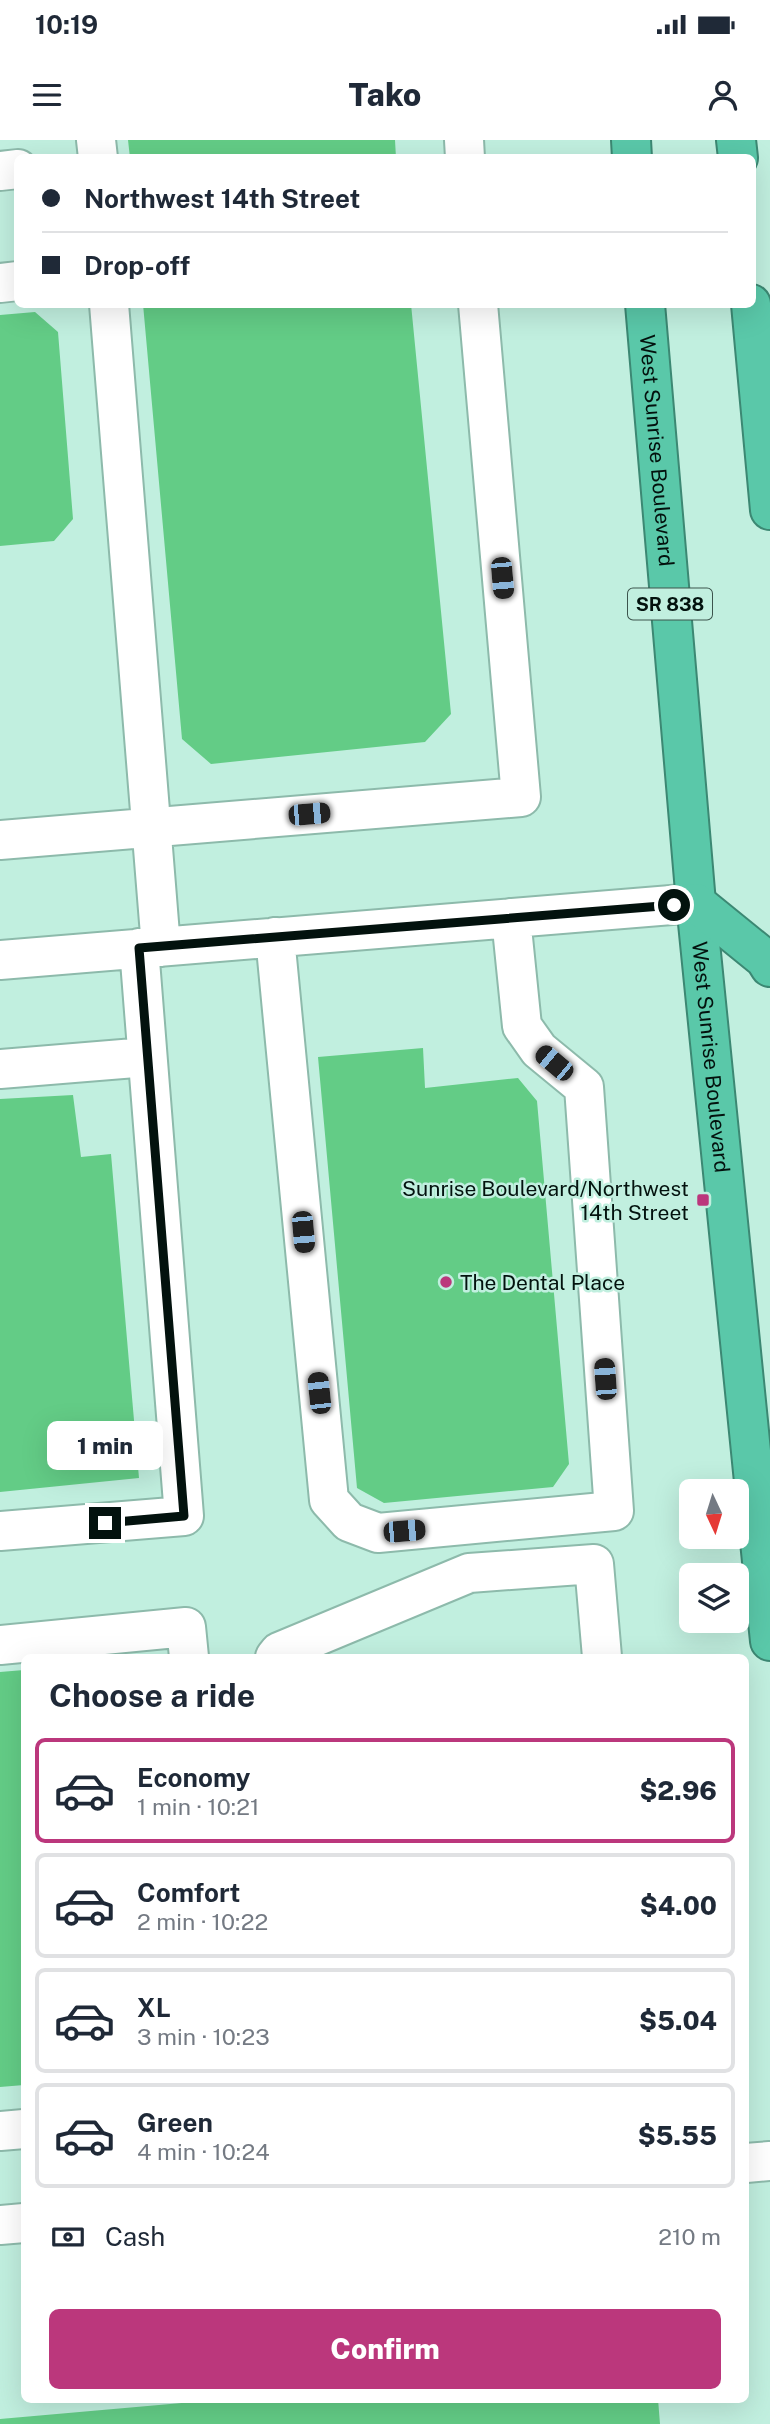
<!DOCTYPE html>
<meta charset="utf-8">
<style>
:root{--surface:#fff;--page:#f2f2f3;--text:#1f2937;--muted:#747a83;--line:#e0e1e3;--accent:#bb377c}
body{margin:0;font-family:"Public Sans",sans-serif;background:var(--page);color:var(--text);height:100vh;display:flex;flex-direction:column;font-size:26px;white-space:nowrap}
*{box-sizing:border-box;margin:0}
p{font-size:23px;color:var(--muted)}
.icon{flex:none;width:38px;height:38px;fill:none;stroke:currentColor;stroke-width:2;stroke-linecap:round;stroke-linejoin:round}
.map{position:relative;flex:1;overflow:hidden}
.details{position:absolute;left:21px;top:1514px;width:728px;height:749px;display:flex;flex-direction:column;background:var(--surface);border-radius:10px;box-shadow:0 7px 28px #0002}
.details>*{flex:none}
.hud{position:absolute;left:14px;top:14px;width:742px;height:154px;border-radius:10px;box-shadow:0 7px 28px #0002;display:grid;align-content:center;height:154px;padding:0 28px;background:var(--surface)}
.needle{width:46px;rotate:176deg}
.tools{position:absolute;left:679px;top:1339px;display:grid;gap:14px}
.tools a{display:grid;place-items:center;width:70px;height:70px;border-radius:10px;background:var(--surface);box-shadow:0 7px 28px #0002;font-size:35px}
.end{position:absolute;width:32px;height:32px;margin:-16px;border:9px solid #03120e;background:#fff;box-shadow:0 0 0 4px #fff}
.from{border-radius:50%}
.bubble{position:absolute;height:49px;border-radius:10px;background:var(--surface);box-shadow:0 7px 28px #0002;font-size:23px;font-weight:800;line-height:49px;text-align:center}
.car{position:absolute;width:21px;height:42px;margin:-21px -10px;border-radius:9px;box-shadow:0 0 5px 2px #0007;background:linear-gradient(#222 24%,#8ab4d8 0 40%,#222 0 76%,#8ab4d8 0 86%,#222 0)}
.hud b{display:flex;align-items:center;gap:24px;height:66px;font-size:26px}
.hud b+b{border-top:2px solid var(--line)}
.hud i{width:18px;height:18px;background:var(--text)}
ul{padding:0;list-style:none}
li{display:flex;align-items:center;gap:21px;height:105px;margin:0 14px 10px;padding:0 14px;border:4px solid var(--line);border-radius:10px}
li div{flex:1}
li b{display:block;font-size:26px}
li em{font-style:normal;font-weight:800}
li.selected{border-color:var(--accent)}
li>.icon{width:63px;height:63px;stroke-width:1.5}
h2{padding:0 28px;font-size:32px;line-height:84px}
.pay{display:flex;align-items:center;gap:18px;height:77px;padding:0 28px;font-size:26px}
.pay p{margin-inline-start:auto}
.primary-button{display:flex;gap:14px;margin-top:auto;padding:14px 28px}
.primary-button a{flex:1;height:80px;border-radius:10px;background:var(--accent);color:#fff;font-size:28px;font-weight:800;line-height:80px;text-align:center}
.status{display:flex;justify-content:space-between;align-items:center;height:49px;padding:0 35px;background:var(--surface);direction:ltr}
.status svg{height:19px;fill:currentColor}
header{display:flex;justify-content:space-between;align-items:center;height:91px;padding:0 28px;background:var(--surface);font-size:32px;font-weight:800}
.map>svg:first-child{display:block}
.building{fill:#63cc86}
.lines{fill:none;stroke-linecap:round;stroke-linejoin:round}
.minor-casing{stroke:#8dbaab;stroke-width:42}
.highway-casing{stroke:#3c8873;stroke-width:42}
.minor{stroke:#fff;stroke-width:38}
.highway{stroke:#5ac8a9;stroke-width:38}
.route{stroke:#03120e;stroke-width:9}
.poi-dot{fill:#bb377c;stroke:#c1efdf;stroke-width:2.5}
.labels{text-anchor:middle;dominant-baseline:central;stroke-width:5;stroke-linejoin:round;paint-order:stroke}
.shield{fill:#c1efdf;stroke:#3c544d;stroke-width:2}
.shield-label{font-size:19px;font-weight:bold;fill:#03120e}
.street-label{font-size:21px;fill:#03120e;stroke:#c1efdf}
.poi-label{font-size:21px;fill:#03120e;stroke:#c1efdf;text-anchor:end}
</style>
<div class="status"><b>10:19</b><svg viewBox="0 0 49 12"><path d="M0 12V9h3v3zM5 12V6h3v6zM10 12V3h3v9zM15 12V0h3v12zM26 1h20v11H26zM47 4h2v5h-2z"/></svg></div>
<header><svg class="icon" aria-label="menu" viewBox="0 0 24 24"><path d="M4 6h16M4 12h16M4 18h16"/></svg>Tako<svg class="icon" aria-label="person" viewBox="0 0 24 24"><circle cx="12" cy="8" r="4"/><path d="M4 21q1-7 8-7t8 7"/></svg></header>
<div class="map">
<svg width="770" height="2284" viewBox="0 0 770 2284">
<rect width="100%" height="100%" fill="#c1efdf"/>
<path class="building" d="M128 0H395L396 18H130Z
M143 164H411L451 574 425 602 211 624 182 599Z
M35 172 58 192 73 379 54 401 0 406V175Z
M423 908 425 948 518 938 537 961 569 1324 553 1347 384 1363 357 1348 318 917Z
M73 955 81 1017 111 1014 139 1338 0 1352V959Z
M24 1530V1945L0 1947V1532Z
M227 2259H658L660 2284H0V2279Z"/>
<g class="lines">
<g class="minor-casing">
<path id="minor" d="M96 0 98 18
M464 0 465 18
M0 31 18 29
M0 143 18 141
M109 164 161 807
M0 700 521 657 478 164
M275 797 329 1360 349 1382 378 1393 614 1371 584 947 539 910 522 886 511 778
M0 820 696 763
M0 929 147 917
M0 1391 184 1376 139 808
M0 1505 186 1487 189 1517
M275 1517 279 1512 469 1433 594 1424 602 1517
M0 1991 24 1989
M746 2023 770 2021
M0 2085 24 2083"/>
</g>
<g class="highway-casing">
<g id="highway">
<path d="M631 0 632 18"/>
<path d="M736 0 738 18"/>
<path id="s1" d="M645 164 696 763 770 1501"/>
<path d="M751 164 770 370"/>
<path d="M696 763 765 819 770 827"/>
</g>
</g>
<use href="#minor" class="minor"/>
<use href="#highway" class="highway"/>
</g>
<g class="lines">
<path class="route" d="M105 1383 184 1376 139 808 674 765"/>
</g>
<g class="poi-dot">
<rect x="696" y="1053" width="14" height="14" rx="3.5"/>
<circle cx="446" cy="1142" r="7"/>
</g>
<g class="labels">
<rect class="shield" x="628" y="448.5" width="84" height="31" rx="5"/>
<g class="shield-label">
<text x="670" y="464">SR 838</text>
</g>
<g class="street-label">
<text stroke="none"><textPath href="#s1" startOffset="147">West Sunrise Boulevard</textPath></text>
<text stroke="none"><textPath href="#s1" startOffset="756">West Sunrise Boulevard</textPath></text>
</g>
<g class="poi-label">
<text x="689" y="1048">Sunrise Boulevard/Northwest<tspan x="689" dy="24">14th Street</tspan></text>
<text x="460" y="1142" text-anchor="start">The Dental Place</text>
</g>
</g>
</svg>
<div class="tools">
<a><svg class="needle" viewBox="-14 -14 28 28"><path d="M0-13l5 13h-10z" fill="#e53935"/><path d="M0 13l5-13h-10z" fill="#747a83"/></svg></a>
<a><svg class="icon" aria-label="layers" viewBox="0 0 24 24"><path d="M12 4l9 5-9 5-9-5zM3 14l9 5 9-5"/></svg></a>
</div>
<i class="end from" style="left:674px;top:765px"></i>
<i class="end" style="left:105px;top:1383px"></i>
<div class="bubble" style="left:47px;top:1281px;width:116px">1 min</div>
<i class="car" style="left:502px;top:438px;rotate:175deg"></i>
<i class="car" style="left:309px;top:674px;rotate:85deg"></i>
<i class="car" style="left:554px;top:923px;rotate:310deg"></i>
<i class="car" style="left:303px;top:1092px;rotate:175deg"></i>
<i class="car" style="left:605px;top:1239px;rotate:356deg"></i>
<i class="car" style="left:319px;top:1253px;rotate:354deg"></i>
<i class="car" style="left:404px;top:1391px;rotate:85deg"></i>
<div class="hud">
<b><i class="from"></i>Northwest 14th Street</b>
<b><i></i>Drop-off</b>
</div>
<section class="details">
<h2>Choose a ride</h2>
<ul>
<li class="selected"><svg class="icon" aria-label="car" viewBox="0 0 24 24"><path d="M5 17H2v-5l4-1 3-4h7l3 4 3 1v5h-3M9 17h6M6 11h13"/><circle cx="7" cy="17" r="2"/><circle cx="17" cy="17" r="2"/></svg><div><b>Economy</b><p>1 min · 10:21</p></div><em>$2.96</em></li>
<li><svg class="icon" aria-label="car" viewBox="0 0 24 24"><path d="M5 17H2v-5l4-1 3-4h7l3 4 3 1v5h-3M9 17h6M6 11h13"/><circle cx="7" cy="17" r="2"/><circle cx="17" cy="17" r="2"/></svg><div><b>Comfort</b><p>2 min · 10:22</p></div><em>$4.00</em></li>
<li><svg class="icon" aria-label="car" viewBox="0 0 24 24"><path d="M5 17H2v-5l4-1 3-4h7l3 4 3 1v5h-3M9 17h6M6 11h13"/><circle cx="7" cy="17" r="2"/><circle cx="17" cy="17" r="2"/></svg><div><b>XL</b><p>3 min · 10:23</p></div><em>$5.04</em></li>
<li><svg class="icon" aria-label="car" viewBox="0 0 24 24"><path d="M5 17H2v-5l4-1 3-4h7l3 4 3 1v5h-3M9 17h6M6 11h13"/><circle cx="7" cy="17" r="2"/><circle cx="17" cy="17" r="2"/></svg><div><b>Green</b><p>4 min · 10:24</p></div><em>$5.55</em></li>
</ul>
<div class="pay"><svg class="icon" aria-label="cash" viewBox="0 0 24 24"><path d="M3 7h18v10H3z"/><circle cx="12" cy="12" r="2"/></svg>Cash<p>210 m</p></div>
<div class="primary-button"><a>Confirm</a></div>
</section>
</div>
